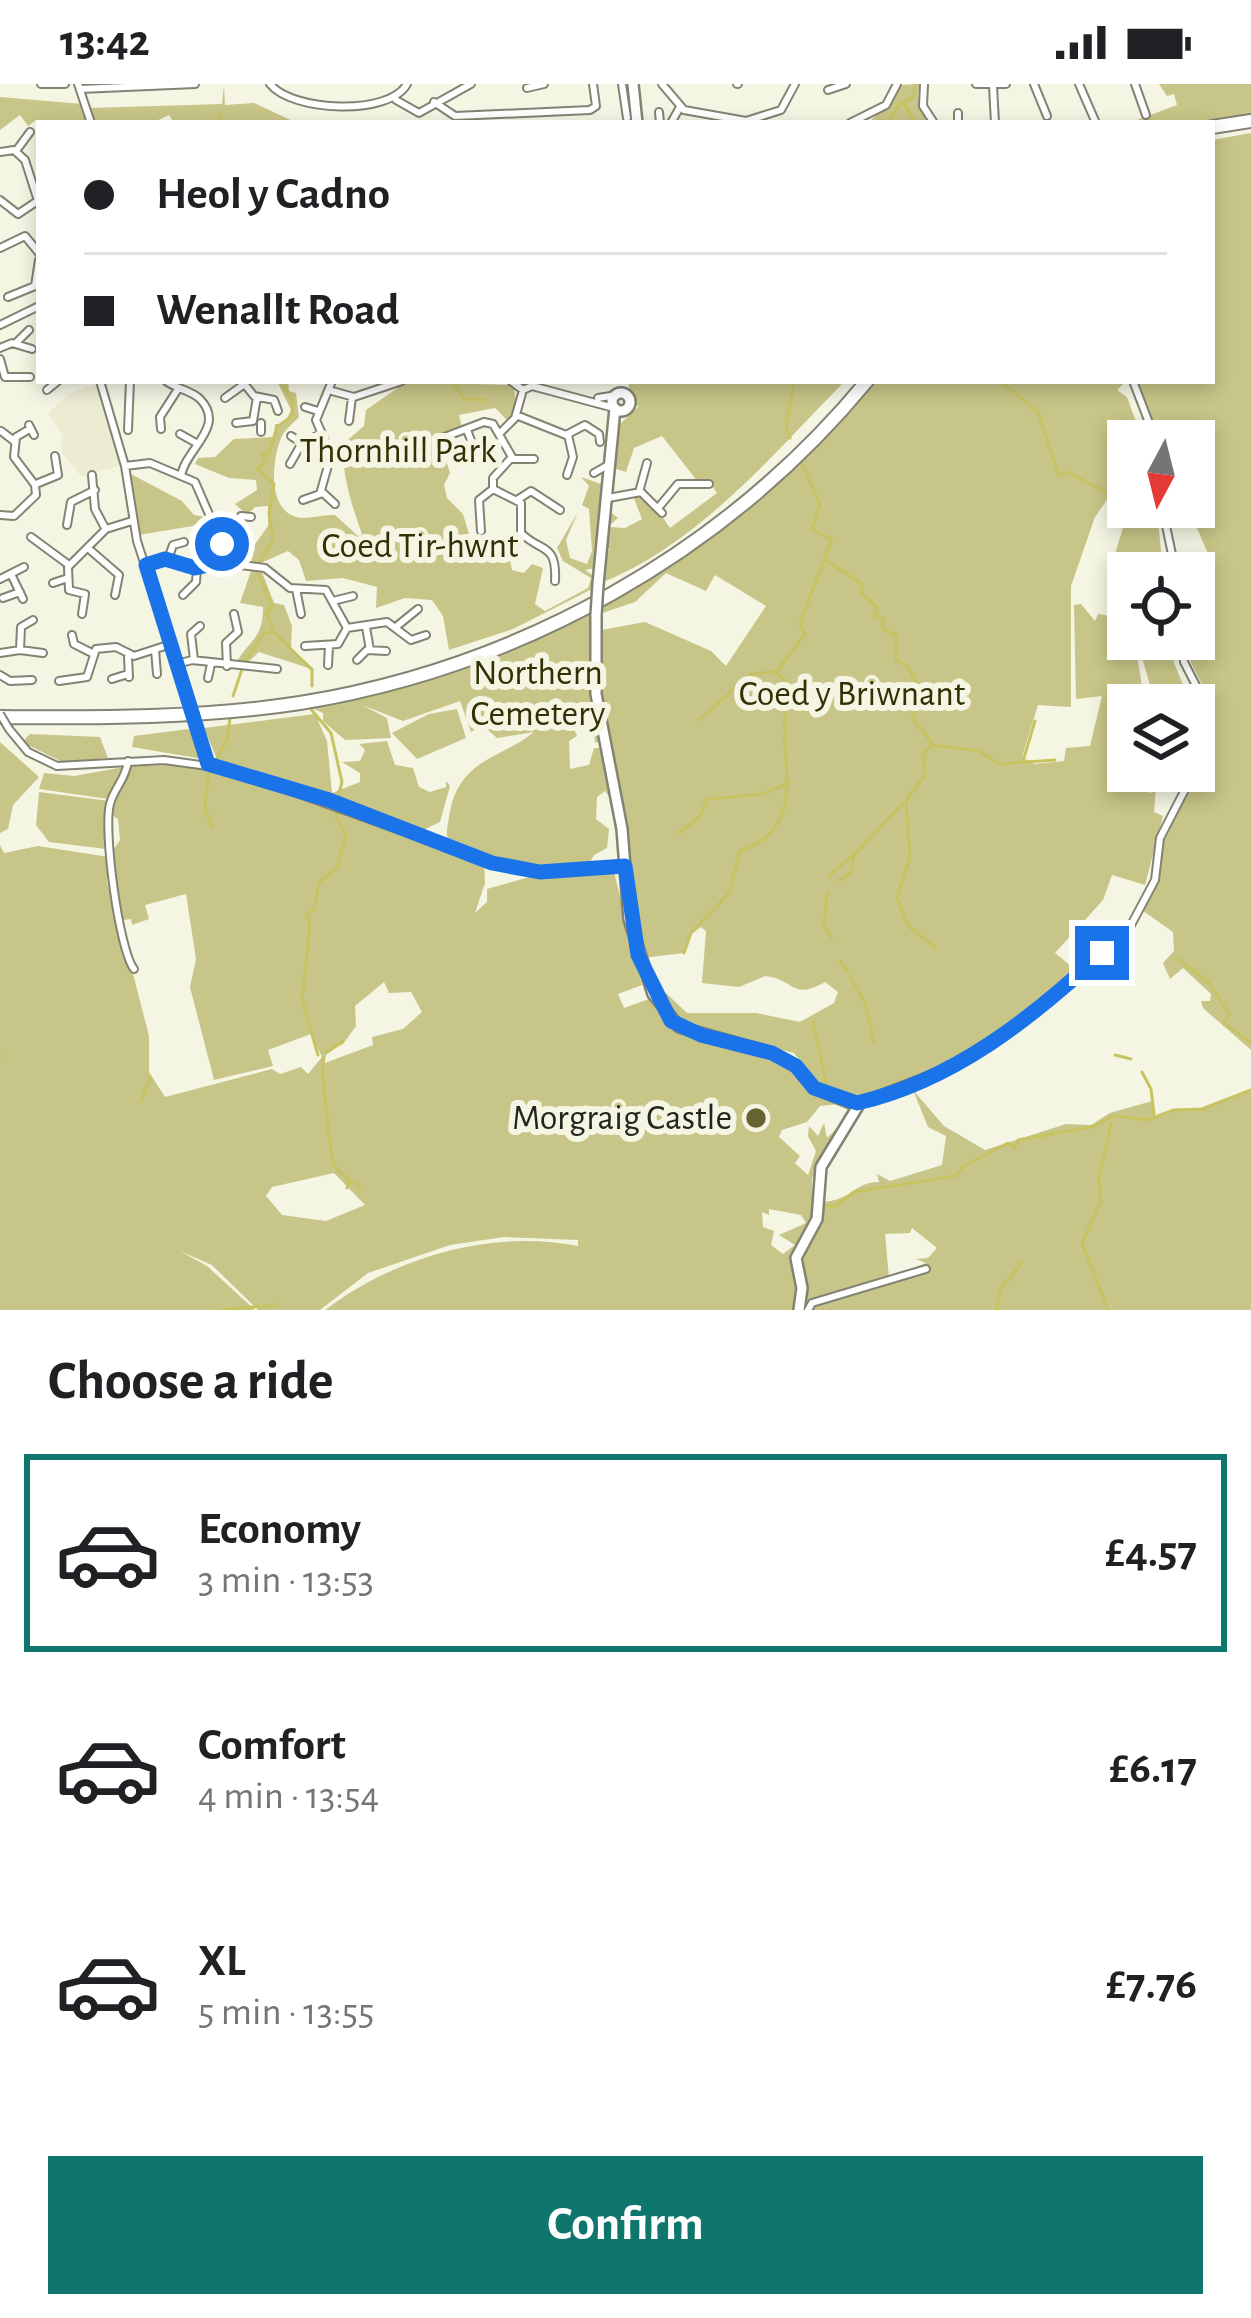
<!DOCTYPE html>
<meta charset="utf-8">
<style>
:root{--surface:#fff;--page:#f2f2f2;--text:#202124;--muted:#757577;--line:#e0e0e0;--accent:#0f766e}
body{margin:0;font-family:"Alegreya Sans",sans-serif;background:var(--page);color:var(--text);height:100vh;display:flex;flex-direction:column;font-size:45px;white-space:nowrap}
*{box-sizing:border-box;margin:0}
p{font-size:39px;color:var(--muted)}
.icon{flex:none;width:66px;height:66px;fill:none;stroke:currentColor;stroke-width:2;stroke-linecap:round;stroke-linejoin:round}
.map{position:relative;height:1226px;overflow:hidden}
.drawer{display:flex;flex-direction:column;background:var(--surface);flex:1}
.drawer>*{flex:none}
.banner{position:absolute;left:36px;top:36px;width:1179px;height:264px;border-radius:0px;box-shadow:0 6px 18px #0003;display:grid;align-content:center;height:264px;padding:0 48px;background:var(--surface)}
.needle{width:78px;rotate:187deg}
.buttons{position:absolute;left:1107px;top:336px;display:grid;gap:24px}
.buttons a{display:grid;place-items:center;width:108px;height:108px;border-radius:0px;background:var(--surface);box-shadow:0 6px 18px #0003;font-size:60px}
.end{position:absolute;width:54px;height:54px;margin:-27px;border:15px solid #1a73e8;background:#fff;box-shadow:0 0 0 6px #fff}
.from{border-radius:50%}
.banner b{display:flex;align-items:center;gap:42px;height:114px;font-size:45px}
.banner b+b{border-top:3px solid var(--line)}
.banner i{width:30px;height:30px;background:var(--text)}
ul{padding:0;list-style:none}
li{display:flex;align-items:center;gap:36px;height:198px;margin:0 24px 18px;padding:0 24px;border:6px solid transparent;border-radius:0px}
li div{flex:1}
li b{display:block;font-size:45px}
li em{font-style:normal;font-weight:700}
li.active{border-color:var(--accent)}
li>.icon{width:108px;height:108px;stroke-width:1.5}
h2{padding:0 48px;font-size:54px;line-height:144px}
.button{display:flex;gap:24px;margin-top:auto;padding:24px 48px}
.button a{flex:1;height:138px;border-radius:0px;background:var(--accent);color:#fff;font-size:48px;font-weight:700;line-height:138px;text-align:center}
.status{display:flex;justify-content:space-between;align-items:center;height:84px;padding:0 60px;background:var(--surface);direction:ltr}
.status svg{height:33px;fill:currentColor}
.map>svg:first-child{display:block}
.built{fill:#ececd3}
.green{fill:#c7c587;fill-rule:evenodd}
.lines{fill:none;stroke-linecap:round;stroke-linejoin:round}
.stream{stroke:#c7c361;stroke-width:3}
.minor-casing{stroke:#838373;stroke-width:10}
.major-casing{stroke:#838373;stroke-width:14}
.highway-casing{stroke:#838373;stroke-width:16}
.minor{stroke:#fff;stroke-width:6}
.major{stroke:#fff;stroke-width:9}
.highway{stroke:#fff;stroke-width:12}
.minor-bridge-casing{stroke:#838373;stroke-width:10;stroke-linecap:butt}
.major-bridge-casing{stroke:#838373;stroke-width:14;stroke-linecap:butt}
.minor-bridge{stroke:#fff;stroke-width:6}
.major-bridge{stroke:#fff;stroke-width:9}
.route{stroke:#1a73e8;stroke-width:15}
.poi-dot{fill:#656330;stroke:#f5f5e4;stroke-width:4.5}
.labels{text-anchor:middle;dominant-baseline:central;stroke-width:12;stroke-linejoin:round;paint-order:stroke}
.park-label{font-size:36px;fill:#323105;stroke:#f5f5e4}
.poi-label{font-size:36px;fill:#25251e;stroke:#f5f5e4;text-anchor:end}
</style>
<div class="status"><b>13:42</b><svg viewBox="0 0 49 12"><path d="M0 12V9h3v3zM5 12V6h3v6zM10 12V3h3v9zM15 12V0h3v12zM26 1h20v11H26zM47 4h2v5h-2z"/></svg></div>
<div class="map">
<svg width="1251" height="1226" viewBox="0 0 1251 1226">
<rect width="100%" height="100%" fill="#f5f5e4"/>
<path class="built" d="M98 300 122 381 81 392 61 368 63 352 48 329 70 309Z"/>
<path class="green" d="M919 0 918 16 931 39H868L890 19 899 1Z
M1159 0H1251V32L1210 39H1129L1177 21 1174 10 1167 12Z
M224 1 225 21 254 19 297 39H174L169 31 152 39H94L89 24 222 20Z
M0 13 82 20 89 39 36 36 28 42 20 31 0 46Z
M1251 49V966L1203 924 1201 917H1210L1211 910 1183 884 1170 895 1163 879 1174 867 1173 848 1139 824C1155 801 1155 781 1164 755 1180 711 1215 674 1210 624 1207 598 1185 582 1187 555H1194V489L1178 485 1212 479 1188 423H1194V357H1160L1133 297H1212V56Z
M277 297H288L289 307 296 309 299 333C292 341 284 346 281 354 272 376 267 424 296 433 307 436 322 430 335 431L358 452 362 450C351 419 341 389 344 359L364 342 366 326 406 298 514 301 516 321 509 338 495 324 459 331 462 344 439 354 450 389 444 401 447 414 463 430 474 467 506 457 512 486 524 489 532 480 543 484 535 520 545 527 588 504 591 494 563 477 557 464 578 428 566 456 570 474 587 480 592 467 589 425 582 421 589 402 581 393 604 401 596 484 585 486 595 493 594 504 513 545 449 566 443 532 432 516 405 514 376 524 377 503 343 494 306 497 299 476 288 467 252 483 251 466 268 442V422L255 423 247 431 235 420 257 406 256 396 229 394 195 380 198 374 215 373 234 355 274 353 275 340H284L291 326Z
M628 297H845C772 371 700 459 601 499L603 468 610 466 604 461 609 427 618 434 608 443 625 444 642 435 633 412 639 410 652 418 670 444 717 409 711 400 698 398 662 352 634 364 626 388 613 384 619 341 639 322 632 321Z
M873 297H1126L1117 306 1127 313 1143 357H1128V386L1095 433 1071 502V623L1038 621 1022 673 1034 680 1064 677 1066 664 1090 662 1102 612 1076 615 1074 521 1081 520 1095 537 1098 530C1136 532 1142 591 1143 621H1128V687H1142L1150 710 1156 703 1154 728 1163 732 1145 801 1112 791 1103 816 1055 869 1077 887 1069 895 964 973 863 1014 819 1003 794 969 682 940 658 911 666 909 687 929H756L800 938 834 919 838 908 825 898C791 917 795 895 765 892L739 903 702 899 706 847 701 843 690 851 684 869 642 874C631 837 631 799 627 762 620 690 592 620 601 546L645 538 711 567 726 582 766 522 715 491 706 507 666 489 635 518 599 530V520L623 509 835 340Z
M129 389 182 417 194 431 205 433 193 442 138 451Z
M1129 423 1157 424 1163 489H1128V524L1107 507C1111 476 1121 454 1129 423Z
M251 487 262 488 274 519 284 521 292 542 291 564 315 586 259 568 248 578 237 577C251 555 263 554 263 523L240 519Z
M593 526V618L589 620 602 659 595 658 592 633 567 643 573 642 577 652 569 657 570 685 589 681 594 664H603L613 718 605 707 597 713 596 735 609 745 607 764 594 771 588 782C538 786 498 781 450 762 445 751 447 745 449 733 458 674 500 676 534 648L497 654 482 641 471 648 460 617 403 637 362 621 387 634 391 654 345 656 323 637V629L310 623 445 589Z
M1137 555H1176L1174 579 1187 610 1151 605Z
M457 625 466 654 417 675 392 649 429 630Z
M315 630 327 657 332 709 360 698V689L342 678 360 677 365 666 359 660 387 657 395 681 413 684 419 703 430 708 446 703V697L450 702 440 738 415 750 310 706 219 680 204 644Z
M189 645 203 675 132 663 134 652Z
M30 650 100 653 108 674 62 678 26 660 23 657Z
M0 658 39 693 13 721 8 745 0 749Z
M175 681C282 694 384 740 484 778L485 799 475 829 487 818V805L533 792 613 784 642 901 618 910 624 924 649 915C679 966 732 952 779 977 812 994 803 1008 849 1019L820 1022 807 1038 782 1046 779 1053 800 1072 795 1079 808 1091 816 1067 808 1052 809 1042 818 1052 824 1039 827 1054 844 1037 812 1094 813 1117C850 1122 851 1098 879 1098L877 1090 890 1097 942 1081 946 1052 928 1043 913 1006 944 1042 985 1066 1066 1040 1091 1041 1110 1029 1152 1017 1155 1033 1175 1026H1202L1251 1007V1226H325C395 1173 491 1145 578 1162V1156L504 1153 450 1161 368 1189 320 1226H258L212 1181 180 1167 207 1182 255 1226H0V761L4 769 38 762 109 773 107 799 118 828 122 872 132 886 149 952V988L165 1013 272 985 280 990 301 983 308 990 322 973 311 950 268 966 273 982 214 996 190 903 196 875 186 810 145 821 149 835 132 841 131 835 123 836 112 768 120 756 118 735 110 730 131 682ZM384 898 389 909 411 908 422 928 403 945 372 953 373 961 325 979 326 969 343 960 356 942 355 922ZM334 1089 365 1121 326 1137 282 1131 266 1112 272 1103ZM769 1125 801 1131 806 1139 779 1151 795 1161 783 1170 771 1161 774 1147 763 1143 762 1128 769 1131ZM912 1144 937 1164 928 1174 916 1175 926 1179 889 1194 885 1150 910 1149Z
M124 683 108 715 39 705 44 689 74 692Z
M39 708 109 717 106 765 49 758 36 741Z"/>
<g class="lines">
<path class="stream" d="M905 21 915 39
M219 29 222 39
M888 39 898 22 914 12 915 0
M452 297 464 315 485 316
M999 297 1000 298
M1004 300 1038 328 1059 392 1067 388 1106 408
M790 354 786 343 794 297
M829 478 863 501 861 509 877 523 875 531 883 534V546L896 551V576L908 583 922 611 912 634 932 659 923 672 925 691 906 716 910 773 897 814 908 842 935 863
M258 480 273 456 269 429 274 400 257 385 267 377 262 371 269 369 277 343 292 332 293 318 281 297
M258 489 272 522 267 529 273 547 312 586V602
M245 578 263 550 273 547
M233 612 242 585
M309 623 331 649 342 698 337 717
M699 636 750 591 774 587
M932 661 979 667 999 680 1055 676
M1023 677 1035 637
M215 678 227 656 230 634
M209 684 205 724 212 744
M679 749 700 732 707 715 762 710 789 699
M828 793 854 770
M840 797 851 788 854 771 903 719
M827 809 824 842 832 854
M684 869 691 849 729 809 740 767C794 748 788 707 785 664 784 641 786 618 784 596L776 588 805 550 800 539 832 455 812 446 820 420 801 378
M1178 875 1209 899 1229 930 1224 939 1251 959
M840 877 848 888
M851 894 865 919 874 958
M813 938 827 1002
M326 969 343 957
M318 971 302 916 310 840 306 830 314 826 319 798 337 784 346 751 336 733 338 723
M1115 971 1131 975
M0 972H2
M323 973C321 982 330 1072 335 1082 338 1088 345 1092 349 1095L347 1104
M1142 988 1151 1005 1154 1030
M141 1017 150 993
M351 1098 359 1101V1108
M823 1122H836L854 1108 956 1092 963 1082 1008 1059 1015 1064 1018 1056 1092 1043 1114 1032 1147 1036 1174 1026 1202 1025 1251 1006
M221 1226 277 1221
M997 1226 1000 1206 1022 1179
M1108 1226 1082 1159 1101 1117 1099 1095 1111 1039"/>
<g class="minor-casing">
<path id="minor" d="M41 0H65
M78 0 91 39
M270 0C292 28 390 32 407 0
M622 0 627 34
M662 0 684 26 746 37 781 26 795 0
M737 0H738
M924 0 923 22 934 39
M976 0H1006
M1034 0 1047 32
M1079 0 1096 39
M1135 0 1146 31
M993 2 995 39
M527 4 544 0
M80 5 195 0
M828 6 846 0
M396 16 419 29 471 0
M434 18 455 32 590 26 596 22 593 0
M659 28 660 39
M671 39 680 23
M850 39 886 21 897 0
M958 39V29
M16 67 30 48
M0 68 14 66 25 76 39 120
M0 116 18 130 36 118
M0 164 25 152 39 169
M8 213 35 202 39 176
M0 241 39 222
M16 259 29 246
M0 264 12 259 32 265
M0 275 5 293H30
M100 297 125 382 137 457 187 611
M166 297C176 305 191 306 200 315 227 343 185 365 181 392
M242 297 254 312 274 316 278 327
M511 297 523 306 532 302 614 324
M1133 297 1156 357
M47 306 58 297
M332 307 354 313 402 297
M225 314 243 301
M598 314 617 311
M305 323 318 327
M516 331 566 351 585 341 599 350 600 358
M349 337 352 313
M236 339 253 337 257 313
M261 339V348
M29 341 34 351
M161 345 160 333 178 305
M128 346 130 297
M467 346 472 359
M1 347 14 357
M501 348 515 334 523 306
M180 350 198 360
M291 352 302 359
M445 370 442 354 484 338 493 340 512 373 493 394V405
M512 375H534
M290 380 302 359 321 350
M125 382 150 379 195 398 222 460 223 478
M594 389 608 381
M92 391 95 425 105 444
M567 391 573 373 568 351
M36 400 58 391 55 372
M493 405 521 419V449C541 469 557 458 555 497
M321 407 335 420
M639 408 647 379
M608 414 641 408 662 429
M303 416 320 410 331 371 316 336 332 297
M517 416 531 407 560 426
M659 423 678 400H709
M1162 423 1176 489
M0 431 14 432 36 411 35 401 14 373 16 353 28 346
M67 441 71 418 95 406
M481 447 479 416 493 405
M31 453 69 481
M219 455 236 448 241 432 251 433
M89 465 119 491 115 511
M168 475 173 461 184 458
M146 481 168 475 195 484 217 478 265 484 290 504 326 506 347 544 387 538 411 556 426 551
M11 490 23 515
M0 495 24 483
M53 499 65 495
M296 505 301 530
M183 511 196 498 197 484
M3 514 20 508
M333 517 353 512
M82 530 85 510 69 506 68 483 106 445 132 437
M397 542 418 525
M366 543 370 566
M72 551 74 560 92 569
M305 562 338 560 347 544
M20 566 43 569
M155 566 157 590
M0 569 20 566 21 543 33 536
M128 573 129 593
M194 576 191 550 200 542
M357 576 367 566 386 567
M177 580 192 576 277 585
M328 581 329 562
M227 582 226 559 238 548 234 530
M0 591 10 597 32 596
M208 594 211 580
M112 595 128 590
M59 597 87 593 96 565 116 563 134 572 171 560
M197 641 208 681
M9 645 28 668 57 682 164 676 230 685 492 779 540 788 625 782
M128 677C126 695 114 704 110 720 103 746 119 866 134 885
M857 1019 966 977 1122 858 1155 796 1160 754 1192 692 1203 657 1206 621 1184 578 1183 555
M808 1226 812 1219 926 1185"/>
</g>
<g class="major-casing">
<path id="major" d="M633 0 637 39
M612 318a9 9 0 1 1 18 0a9 9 0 1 1-18 0Z
M598 500 615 324
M596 531V610L622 745 629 835 653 910 679 943 772 969 796 982 814 1004 858 1022 821 1083 817 1135 796 1174 802 1204 799 1226"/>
</g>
<g class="highway-casing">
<path id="highway" d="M1212 43 1251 37
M0 633C100 634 202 634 300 619 521 583 725 469 867 297"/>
</g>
<use href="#minor" class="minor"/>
<use href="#major" class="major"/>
<use href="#highway" class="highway"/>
<g class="minor-bridge-casing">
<path id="minor-bridge" d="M187 611 197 641
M0 630 9 645"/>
</g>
<g class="major-bridge-casing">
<path id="major-bridge" d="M596 531 598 500"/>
</g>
<use href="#minor-bridge" class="minor-bridge"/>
<use href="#major-bridge" class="major-bridge"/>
</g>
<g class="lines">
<path class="route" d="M222 460 223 478 195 484 165 475 146 481 208 680 329 716 492 779 540 788 625 782 638 871 671 937 701 951 772 969 796 982 814 1004 857 1019C953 997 1032 934 1102 869"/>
</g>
<circle class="poi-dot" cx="756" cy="1034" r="12"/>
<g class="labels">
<g class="park-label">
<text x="398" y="367">Thornhill Park</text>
<text x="420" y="462">Coed Tir-hwnt</text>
<text x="538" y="589">Northern<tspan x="538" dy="41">Cemetery</tspan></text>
<text x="852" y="610">Coed y Briwnant</text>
</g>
<g class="poi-label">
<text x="732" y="1034">Morgraig Castle</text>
</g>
</g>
</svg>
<div class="buttons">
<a><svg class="needle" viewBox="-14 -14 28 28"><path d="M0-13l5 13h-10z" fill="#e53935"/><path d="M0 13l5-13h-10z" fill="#757577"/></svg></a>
<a><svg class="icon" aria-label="locate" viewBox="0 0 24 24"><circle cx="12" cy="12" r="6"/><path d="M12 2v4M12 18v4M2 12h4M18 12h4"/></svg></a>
<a><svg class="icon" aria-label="layers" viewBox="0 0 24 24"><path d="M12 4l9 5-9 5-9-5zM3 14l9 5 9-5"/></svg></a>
</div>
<i class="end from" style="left:222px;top:460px"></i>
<i class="end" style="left:1102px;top:869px"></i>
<div class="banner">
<b><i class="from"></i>Heol y Cadno</b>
<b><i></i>Wenallt Road</b>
</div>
</div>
<section class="drawer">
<h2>Choose a ride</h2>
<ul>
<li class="active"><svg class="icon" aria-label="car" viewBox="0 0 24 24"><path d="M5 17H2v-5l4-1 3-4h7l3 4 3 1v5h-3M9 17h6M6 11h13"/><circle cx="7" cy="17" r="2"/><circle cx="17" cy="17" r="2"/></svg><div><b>Economy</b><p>3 min · 13:53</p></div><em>£4.57</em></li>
<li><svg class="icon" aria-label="car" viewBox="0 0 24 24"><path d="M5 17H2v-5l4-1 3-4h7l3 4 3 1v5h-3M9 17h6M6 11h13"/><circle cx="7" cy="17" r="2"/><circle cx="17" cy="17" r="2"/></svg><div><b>Comfort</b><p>4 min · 13:54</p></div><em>£6.17</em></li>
<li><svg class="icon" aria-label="car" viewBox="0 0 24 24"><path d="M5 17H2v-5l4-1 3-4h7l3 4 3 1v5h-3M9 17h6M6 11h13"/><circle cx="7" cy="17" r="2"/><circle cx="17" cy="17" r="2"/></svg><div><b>XL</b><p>5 min · 13:55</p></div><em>£7.76</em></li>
</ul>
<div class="button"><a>Confirm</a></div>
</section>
